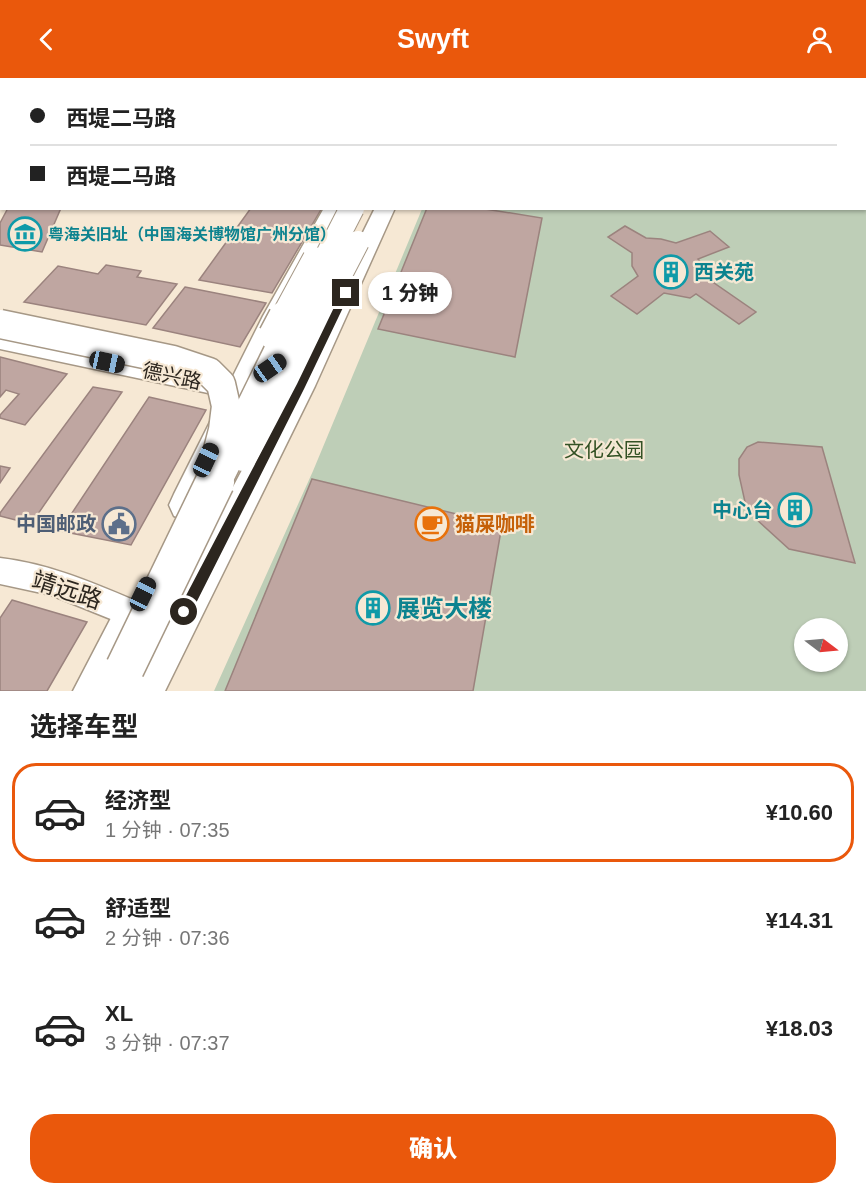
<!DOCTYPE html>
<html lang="zh">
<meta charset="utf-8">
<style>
:root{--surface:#fff;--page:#f2f2f2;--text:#222;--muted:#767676;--line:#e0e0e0;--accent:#ea580c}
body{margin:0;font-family:Helvetica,"Noto Sans SC",sans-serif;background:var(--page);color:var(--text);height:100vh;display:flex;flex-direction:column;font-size:22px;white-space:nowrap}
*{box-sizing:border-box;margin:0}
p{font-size:20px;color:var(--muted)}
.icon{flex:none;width:33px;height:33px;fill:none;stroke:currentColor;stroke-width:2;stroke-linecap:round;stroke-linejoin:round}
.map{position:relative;height:613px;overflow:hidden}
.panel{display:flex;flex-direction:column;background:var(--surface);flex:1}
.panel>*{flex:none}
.top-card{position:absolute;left:0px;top:0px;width:867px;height:132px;box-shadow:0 2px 4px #0004;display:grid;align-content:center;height:132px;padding:0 30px;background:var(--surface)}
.needle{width:39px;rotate:106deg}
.tools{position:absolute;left:794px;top:540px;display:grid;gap:12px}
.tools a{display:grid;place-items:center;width:54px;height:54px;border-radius:50%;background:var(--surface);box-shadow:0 2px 4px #0004;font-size:30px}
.end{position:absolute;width:27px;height:27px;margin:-14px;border:8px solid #2c261f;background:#fff;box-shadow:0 0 0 3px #fff}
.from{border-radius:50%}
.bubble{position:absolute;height:42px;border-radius:21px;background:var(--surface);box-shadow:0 2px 4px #0004;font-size:20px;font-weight:800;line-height:42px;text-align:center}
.car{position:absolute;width:18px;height:36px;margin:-18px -9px;border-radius:8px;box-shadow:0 0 4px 2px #0007;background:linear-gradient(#222 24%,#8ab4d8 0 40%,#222 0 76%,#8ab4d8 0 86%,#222 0)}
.top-card b{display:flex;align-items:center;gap:21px;height:57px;font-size:22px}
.top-card b+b{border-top:2px solid var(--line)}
.top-card i{width:15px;height:15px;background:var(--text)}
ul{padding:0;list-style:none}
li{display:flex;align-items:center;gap:18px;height:99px;margin:0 12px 9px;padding:0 18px;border:3px solid transparent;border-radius:24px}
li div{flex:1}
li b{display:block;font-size:22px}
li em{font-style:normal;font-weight:800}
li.selected{border-color:var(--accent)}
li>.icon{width:54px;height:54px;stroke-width:1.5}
h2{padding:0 30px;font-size:27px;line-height:72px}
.primary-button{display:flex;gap:12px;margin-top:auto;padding:12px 30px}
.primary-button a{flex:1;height:69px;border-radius:24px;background:var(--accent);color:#fff;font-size:24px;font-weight:800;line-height:69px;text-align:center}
header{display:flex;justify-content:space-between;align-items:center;height:78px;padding:0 30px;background:var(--accent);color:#fff;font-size:27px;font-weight:800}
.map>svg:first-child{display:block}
.green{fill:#beceb7;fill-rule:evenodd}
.building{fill:#bfa6a1;stroke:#9b837e;stroke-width:1.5}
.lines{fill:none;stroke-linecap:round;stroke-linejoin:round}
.minor-casing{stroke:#a69886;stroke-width:3}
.major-casing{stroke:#a69886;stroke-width:3}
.highway-casing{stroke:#a69886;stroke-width:3}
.minor{fill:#fff;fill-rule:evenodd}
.major{fill:#fff;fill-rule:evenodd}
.highway{fill:#fff;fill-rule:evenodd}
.major-bridge-far1-casing{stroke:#a69886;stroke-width:24;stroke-linecap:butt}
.major-bridge-casing{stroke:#a69886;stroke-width:31;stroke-linecap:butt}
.highway-bridge-far3-casing{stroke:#a69886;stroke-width:22;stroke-linecap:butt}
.highway-bridge-far2-casing{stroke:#a69886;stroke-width:26;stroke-linecap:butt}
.highway-bridge-far1-casing{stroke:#a69886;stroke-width:34;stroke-linecap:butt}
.highway-bridge-casing{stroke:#a69886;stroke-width:41;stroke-linecap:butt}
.major-bridge-far1{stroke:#fff;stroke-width:22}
.major-bridge{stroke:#fff;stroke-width:28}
.highway-bridge-far3{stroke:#fff;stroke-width:20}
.highway-bridge-far2{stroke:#fff;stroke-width:24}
.highway-bridge-far1{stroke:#fff;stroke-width:31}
.highway-bridge{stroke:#fff;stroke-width:38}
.route{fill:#2c261f}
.labels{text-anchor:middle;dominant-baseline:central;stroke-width:4.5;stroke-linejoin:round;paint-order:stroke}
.far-culture-label{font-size:16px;font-weight:bold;fill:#0d838f;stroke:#f6e8d4;text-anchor:start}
.culture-label{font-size:20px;font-weight:bold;fill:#0d838f;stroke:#f6e8d4;text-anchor:start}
.street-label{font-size:20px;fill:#2c261f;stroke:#f6e8d4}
.park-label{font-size:20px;fill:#345225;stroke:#f6e8d4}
.service-label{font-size:20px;font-weight:bold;fill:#4e5e75;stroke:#f6e8d4;text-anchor:end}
.food-label{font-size:20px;font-weight:bold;fill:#c56008;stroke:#f6e8d4;text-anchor:start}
.near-street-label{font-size:24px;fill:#2c261f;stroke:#f6e8d4}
.near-culture-label{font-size:24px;font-weight:bold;fill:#0d838f;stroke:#f6e8d4;text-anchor:start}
</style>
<header><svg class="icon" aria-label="back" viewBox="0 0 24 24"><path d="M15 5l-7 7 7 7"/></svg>Swyft<svg class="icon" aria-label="person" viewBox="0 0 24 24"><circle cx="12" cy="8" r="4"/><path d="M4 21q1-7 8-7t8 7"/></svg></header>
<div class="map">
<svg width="866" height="613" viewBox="0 0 866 613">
<rect width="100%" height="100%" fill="#f6e8d4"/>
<path class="green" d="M866 54V613H214L313 393 422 131 866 130ZM804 550H837V584H804Z"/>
<path class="building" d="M8 130H61L42 174 0 167V145Z
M251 130H322L272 215 199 202Z
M427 130H479L542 140 515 279 378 251Z
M625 148 646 160 661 161 676 165 710 153 729 169 698 181 705 190 707 200 756 234 739 246 696 216 690 220 664 215 637 236 611 218 638 198 632 188V175L608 159Z
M106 187 141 193 137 199 177 206 146 247 24 224 58 188 98 196Z
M185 209 266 225 240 269 153 250Z
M0 279 67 296 25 347 0 340V337L19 316 6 312 0 319Z
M93 309 122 314 31 446 0 438V435Z
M149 319 206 332 131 467 60 453Z
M758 364 822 369 855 485 789 471 756 441 745 424 739 397V381L747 369Z
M0 388 10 390 0 405Z
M312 401 502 447 473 613H225Z
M12 522 87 544 47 613H0V540Z"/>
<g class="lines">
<g class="minor-casing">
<path id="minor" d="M59 0H75L58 2Z
M140 0H171L172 2H141Z
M0 255 208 297 215 300 218 306 215 312 208 315 0 271Z
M0 480C51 486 96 506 143 526L147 536 143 546 133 550 51 517 0 506Z"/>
</g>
<g class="major-casing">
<path id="major" d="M53 0H70L52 2Z
M232 0H253L254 2H233Z
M372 0H389L371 2Z
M404 0H420V2H404Z
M428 0H444L427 2Z
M821 0H854L855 2H822Z
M0 69H2L0 82Z
M324 130H344L287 238 196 438 185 442 174 438 169 427 174 416 263 238Z
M375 130H395L315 308 165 613H73L111 540 124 535 137 540 142 553 132 574 138 577 141 582 291 300Z"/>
</g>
<g class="highway-casing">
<path id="highway" d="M197 0H239L240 2H198Z
M413 0H431L413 2Z"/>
</g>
<use href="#minor" class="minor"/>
<use href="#major" class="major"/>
<use href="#highway" class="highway"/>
<g class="major-bridge-far1-casing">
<path id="major-bridge-far1" d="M282 239 314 180
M319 239 358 164"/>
</g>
<g class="major-bridge-casing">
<path id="major-bridge" d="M0 246 173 282 209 294 221 306 226 328 223 352 214 387
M273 257 283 238
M243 379 320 238"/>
</g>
<g class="highway-bridge-far3-casing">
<path id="highway-bridge-far3" d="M294 2 310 0"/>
</g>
<g class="highway-bridge-far2-casing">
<path id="highway-bridge-far2" d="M296 239 352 130"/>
</g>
<g class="highway-bridge-far1-casing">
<path id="highway-bridge-far1" d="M215 405 297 238"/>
</g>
<g class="highway-bridge-casing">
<path id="highway-bridge" d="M125 590 215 404"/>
</g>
<use href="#major-bridge-far1" class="major-bridge-far1"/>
<use href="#major-bridge" class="major-bridge"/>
<use href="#highway-bridge-far3" class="highway-bridge-far3"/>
<use href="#highway-bridge-far2" class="highway-bridge-far2"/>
<use href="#highway-bridge-far1" class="highway-bridge-far1"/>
<use href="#highway-bridge" class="highway-bridge"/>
</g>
<path class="route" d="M346 212 350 215 304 311 189 539 184 540 180 539 178 534 180 529 297 306 341 215Z"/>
<defs>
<g id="museum-ring" transform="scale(1.725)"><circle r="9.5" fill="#f6e8d4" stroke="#0f9aa8" stroke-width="1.5"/><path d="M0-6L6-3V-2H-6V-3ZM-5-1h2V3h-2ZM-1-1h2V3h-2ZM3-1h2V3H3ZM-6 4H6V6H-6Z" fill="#0f9aa8"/></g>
<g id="building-ring" transform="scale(1.725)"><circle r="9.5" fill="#f6e8d4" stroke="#0f9aa8" stroke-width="1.5"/><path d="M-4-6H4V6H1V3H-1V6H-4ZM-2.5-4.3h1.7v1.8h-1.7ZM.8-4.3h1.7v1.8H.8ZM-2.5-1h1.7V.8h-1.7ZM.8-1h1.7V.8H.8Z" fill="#0f9aa8"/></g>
<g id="civic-ring" transform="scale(1.725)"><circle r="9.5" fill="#f6e8d4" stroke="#5c6f8a" stroke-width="1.5"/><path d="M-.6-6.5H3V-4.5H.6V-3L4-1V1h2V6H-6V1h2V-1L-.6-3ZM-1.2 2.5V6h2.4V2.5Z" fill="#5c6f8a"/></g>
<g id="cafe-ring" transform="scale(1.725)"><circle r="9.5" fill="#f6e8d4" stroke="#e8710a" stroke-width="1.5"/><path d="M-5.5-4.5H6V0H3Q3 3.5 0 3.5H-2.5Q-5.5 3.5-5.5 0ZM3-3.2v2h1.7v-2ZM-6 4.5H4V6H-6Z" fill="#e8710a"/></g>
</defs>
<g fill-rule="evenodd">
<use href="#museum-ring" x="25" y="156"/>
<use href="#building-ring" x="671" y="194"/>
<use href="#building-ring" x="795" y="432"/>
<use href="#civic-ring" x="119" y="446"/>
<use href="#cafe-ring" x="432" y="446"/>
<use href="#building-ring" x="373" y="530"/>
</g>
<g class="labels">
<g class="far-culture-label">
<text x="48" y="156">粤海关旧址（中国海关博物馆广州分馆）</text>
</g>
<g class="culture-label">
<text x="694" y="194">西关苑</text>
<text x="772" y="432" text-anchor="end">中心台</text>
</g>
<g class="street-label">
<text transform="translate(172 298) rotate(12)">德兴路</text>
</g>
<g class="park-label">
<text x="604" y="372">文化公园</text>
</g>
<g class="service-label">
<text x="96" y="446">中国邮政</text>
</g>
<g class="food-label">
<text x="455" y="446">猫屎咖啡</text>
</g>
<g class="near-street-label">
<text transform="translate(67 512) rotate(18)">靖远路</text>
</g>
<g class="near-culture-label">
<text x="396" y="530">展览大楼</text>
</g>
</g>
</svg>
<div class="tools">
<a><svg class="needle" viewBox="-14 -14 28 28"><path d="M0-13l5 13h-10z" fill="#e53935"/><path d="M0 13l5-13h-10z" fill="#767676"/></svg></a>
</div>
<i class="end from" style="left:184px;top:534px"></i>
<i class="end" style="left:346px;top:215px"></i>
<div class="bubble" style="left:368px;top:194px;width:84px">1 分钟</div>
<i class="car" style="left:107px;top:284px;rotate:102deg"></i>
<i class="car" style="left:270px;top:290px;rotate:55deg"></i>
<i class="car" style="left:206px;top:382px;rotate:25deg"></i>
<i class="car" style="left:143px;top:516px;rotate:26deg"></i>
<div class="top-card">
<b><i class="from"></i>西堤二马路</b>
<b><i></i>西堤二马路</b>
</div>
</div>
<section class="panel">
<h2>选择车型</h2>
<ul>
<li class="selected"><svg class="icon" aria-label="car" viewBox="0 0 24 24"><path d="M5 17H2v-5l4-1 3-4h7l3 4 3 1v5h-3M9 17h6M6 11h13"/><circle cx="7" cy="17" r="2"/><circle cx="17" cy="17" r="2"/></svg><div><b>经济型</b><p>1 分钟 · 07:35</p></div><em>¥10.60</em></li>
<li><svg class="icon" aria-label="car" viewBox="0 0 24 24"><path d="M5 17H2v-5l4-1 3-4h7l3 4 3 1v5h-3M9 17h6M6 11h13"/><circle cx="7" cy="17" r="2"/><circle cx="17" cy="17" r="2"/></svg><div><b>舒适型</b><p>2 分钟 · 07:36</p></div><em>¥14.31</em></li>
<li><svg class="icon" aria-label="car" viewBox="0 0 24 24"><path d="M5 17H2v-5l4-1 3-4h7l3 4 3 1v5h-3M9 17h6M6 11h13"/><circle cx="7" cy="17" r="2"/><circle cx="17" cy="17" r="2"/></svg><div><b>XL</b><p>3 分钟 · 07:37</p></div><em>¥18.03</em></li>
</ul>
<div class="primary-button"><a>确认</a></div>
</section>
